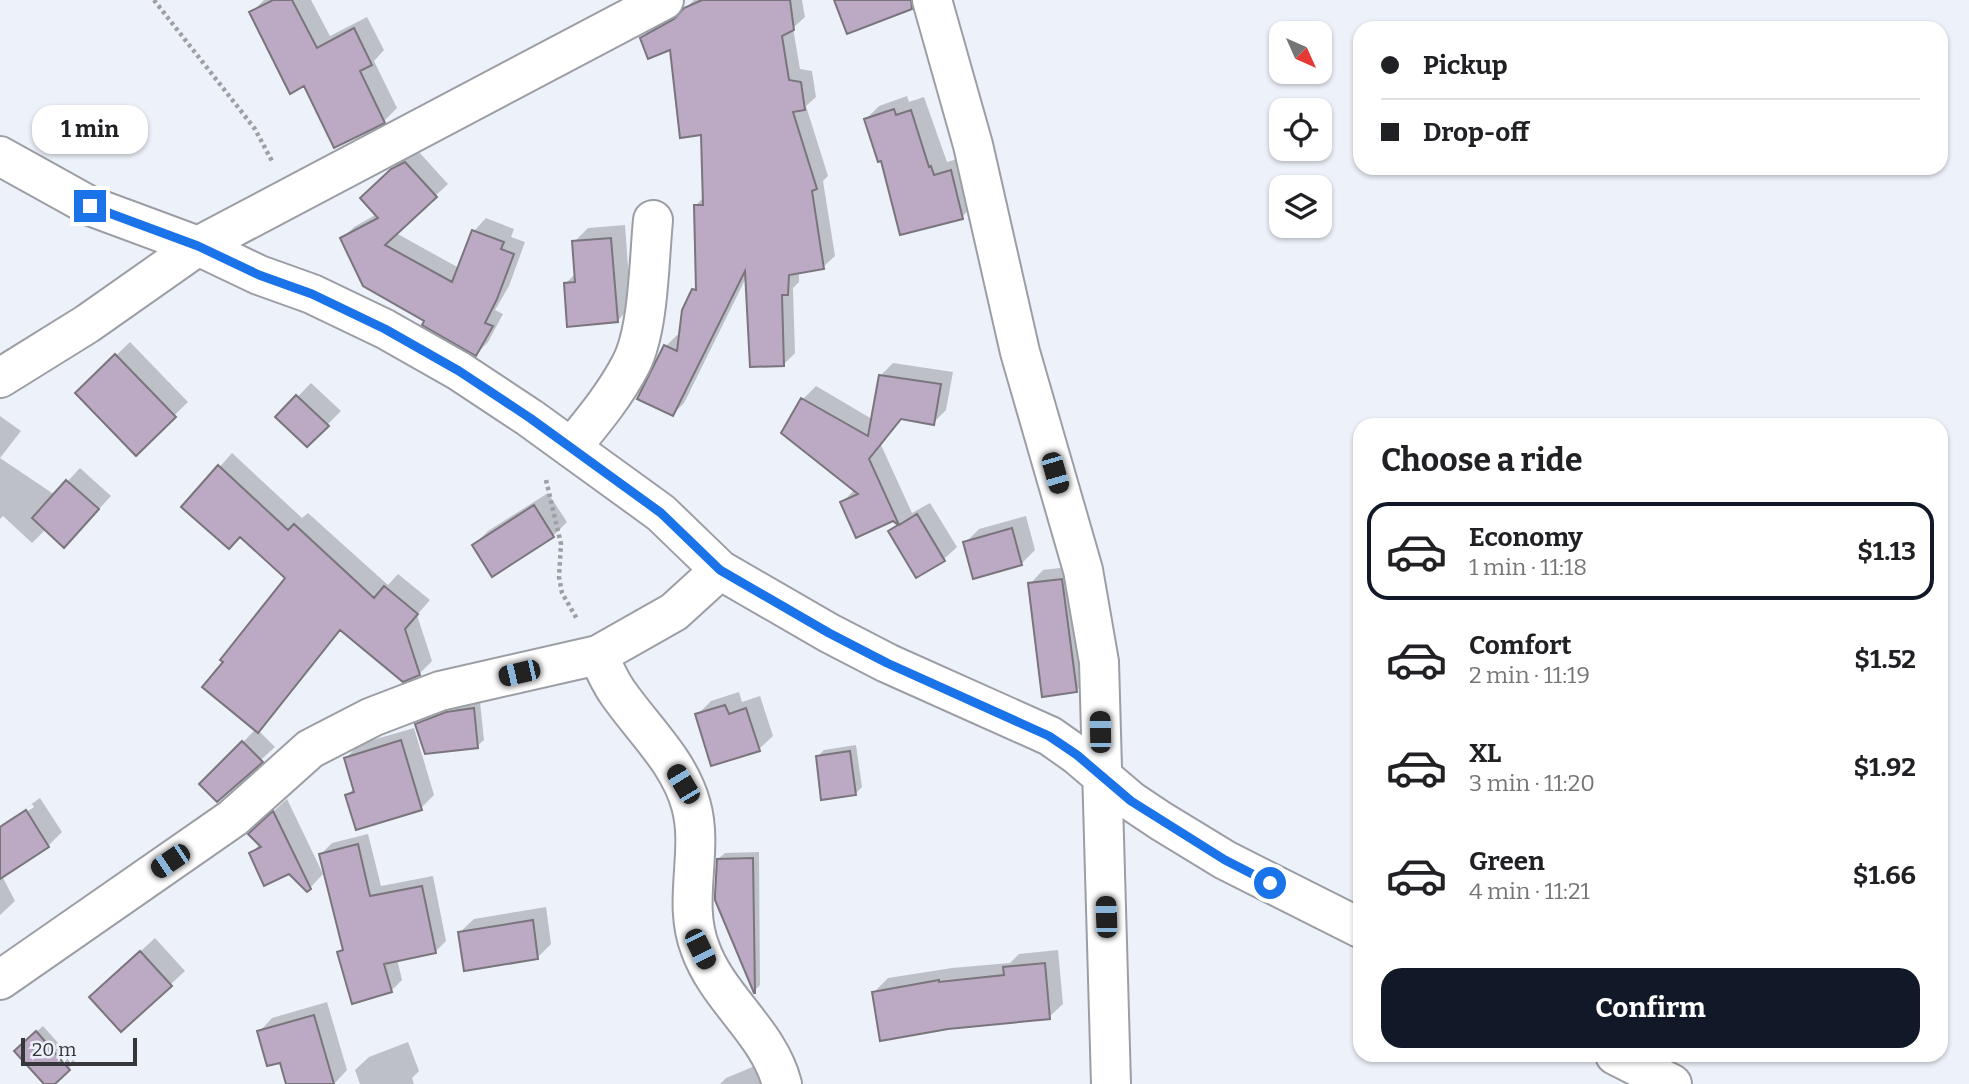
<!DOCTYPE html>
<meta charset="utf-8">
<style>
:root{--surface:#fff;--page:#f2f2f2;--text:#202124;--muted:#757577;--line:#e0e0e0;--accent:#111827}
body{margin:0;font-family:Bitter,serif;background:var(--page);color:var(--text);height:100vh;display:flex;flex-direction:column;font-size:26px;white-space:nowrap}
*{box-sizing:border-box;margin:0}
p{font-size:23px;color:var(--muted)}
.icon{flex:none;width:38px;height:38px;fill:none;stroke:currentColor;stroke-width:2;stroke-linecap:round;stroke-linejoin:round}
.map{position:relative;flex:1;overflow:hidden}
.drawer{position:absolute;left:1353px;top:418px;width:595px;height:644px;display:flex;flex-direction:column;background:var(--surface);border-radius:21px;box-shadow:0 2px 5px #0004}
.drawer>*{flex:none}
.banner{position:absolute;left:1353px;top:21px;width:595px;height:154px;border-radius:21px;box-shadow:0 2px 5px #0004;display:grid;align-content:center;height:154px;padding:0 28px;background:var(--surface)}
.needle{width:46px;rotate:135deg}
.buttons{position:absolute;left:1269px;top:21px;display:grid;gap:14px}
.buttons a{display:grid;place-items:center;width:63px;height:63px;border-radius:14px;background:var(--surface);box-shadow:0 2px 5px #0004;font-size:35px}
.scale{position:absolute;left:21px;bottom:18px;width:116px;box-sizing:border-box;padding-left:7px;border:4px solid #36373a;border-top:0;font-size:19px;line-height:24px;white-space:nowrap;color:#36373a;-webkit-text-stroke:5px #edf1f9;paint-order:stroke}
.end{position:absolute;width:32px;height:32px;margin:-16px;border:9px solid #1a73e8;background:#fff;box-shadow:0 0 0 4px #fff}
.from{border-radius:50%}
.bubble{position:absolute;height:49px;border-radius:21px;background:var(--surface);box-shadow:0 2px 5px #0004;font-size:23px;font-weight:700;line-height:49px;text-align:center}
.car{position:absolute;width:21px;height:42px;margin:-21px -10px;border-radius:9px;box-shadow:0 0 5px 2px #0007;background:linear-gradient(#222 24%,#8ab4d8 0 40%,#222 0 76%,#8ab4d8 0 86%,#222 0)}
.banner b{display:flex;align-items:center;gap:24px;height:66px;font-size:26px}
.banner b+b{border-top:2px solid var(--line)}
.banner i{width:18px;height:18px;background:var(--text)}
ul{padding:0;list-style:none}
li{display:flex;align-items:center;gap:21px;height:98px;margin:0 14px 10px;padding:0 14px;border:4px solid transparent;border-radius:21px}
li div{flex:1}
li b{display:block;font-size:26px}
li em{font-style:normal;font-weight:700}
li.selected{border-color:var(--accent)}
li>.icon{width:63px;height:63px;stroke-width:1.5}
h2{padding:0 28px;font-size:32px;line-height:84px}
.action{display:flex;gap:14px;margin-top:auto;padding:14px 28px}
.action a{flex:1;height:80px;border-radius:21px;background:var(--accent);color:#fff;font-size:28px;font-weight:700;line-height:80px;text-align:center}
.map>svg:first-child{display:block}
.shadow{fill:#0003;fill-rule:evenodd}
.building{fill:#bcaac4;stroke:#7a757c;stroke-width:2}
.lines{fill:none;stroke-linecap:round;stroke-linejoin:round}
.street-casing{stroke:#9b9ea5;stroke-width:42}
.path{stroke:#9d9fa5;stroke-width:4.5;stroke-dasharray:3.5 3.5;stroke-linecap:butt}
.street{stroke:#fff;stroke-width:38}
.route{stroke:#1a73e8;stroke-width:9}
</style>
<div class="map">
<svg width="1969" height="1084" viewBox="0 0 1969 1084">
<rect width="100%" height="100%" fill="#edf1f9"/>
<path class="shadow" d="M264 0H311L330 36 367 17 384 50 374 61 397 108 384 121 304 83 252 12Z
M694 0H802L805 17 793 28 800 69 812 71 816 97 806 106 828 176 823 181 835 256 823 267 799 271V282L793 288 795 353 784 364 747 276 684 403 673 414 666 346 677 335 681 336 694 291 698 286 695 206 704 197 702 133 672 47 642 38 653 26 684 10Z
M907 96 909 102 924 97 947 162 964 157 975 203 962 217 882 159 866 119 879 106Z
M418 151 448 184 396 233 459 268 474 231 486 218 514 229 511 237 525 242 509 286 495 310 503 314 488 342 476 354 426 320 342 239 354 227 377 214 374 186 405 157Z
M625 225 631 307 617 321 565 284 576 273 574 242 588 228Z
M130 342 188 402 136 453 77 393Z
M893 363 953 372 946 410 933 423 903 418 881 445 912 513 930 503 957 547 944 559 890 532 898 523 893 519 842 503 855 489 803 399 816 386 872 419 880 376Z
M311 383 341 411 307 445 278 417Z
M0 416 21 431 0 458 55 495 80 468 111 496 77 533 46 529 32 543 3 516 0 519Z
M232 453 302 518 308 513 388 585 398 574 430 600 417 615 432 661 419 674 341 629 258 730 275 747 217 800 201 784 256 729 287 578 240 536 184 507Z
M548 493 567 522 553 536 474 545 488 531Z
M1026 516 1035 550 1021 564 965 543 979 529Z
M1076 566 1090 676 1077 690 1030 584 1043 570Z
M739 692 742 702 760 696 773 736 759 749 697 715 711 701Z
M480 702 484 740 477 746 417 724 424 718 454 706ZM454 707 455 710 422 723V719Z
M414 728 434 795 421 808 347 796 354 788 346 758 359 744Z
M856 745 862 787 855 794 818 756 824 750Z
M40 798 62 832 48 846 14 868 0 847V826ZM32 804 34 807 5 826V822Z
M287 799 323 874 310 888 289 872 251 853 261 843 264 820Z
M368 834 381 886 433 876 446 941 435 952 397 959 402 980 391 991 339 952 344 947 321 854 332 843Z
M759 852 760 985 755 990 718 859 725 853Z
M0 872 15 901 0 915Z
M546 907 551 944 537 958 460 932 474 919Z
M155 938 185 971 121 1030 105 984Z
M1058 950 1063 1004 1049 1017 874 992 888 978 952 968 1010 963 1019 954Z
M327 1002 347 1070 334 1084H288L281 1061 259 1032 272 1018Z
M43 1026 75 1062 52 1084H46L22 1044Z
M408 1042 419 1071 412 1078 414 1084H360L355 1070 369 1057Z
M755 1066 763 1084H720L726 1078Z"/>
<path class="building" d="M273 0H292L317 48 354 28 372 65 360 71 385 123 334 148 304 86 290 94 249 12Z
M702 0H790L794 30 782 36 789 80 801 82 805 110 793 112 817 189 812 191 824 269 789 275 788 295H782L784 366 750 367 745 271 673 416 637 399 664 345 677 351 682 310 692 289 696 290 694 205H703L701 135 680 138 670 50 648 59 640 38 674 19 684 8Z
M834 0H911L912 9 847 34Z
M894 109 896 115 911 110 929 167 931 166 934 175 951 170 963 219 900 235 881 161 878 162 864 119Z
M405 162 437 197 385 245 452 282 472 230 504 242 501 249 514 254 497 299 485 323 493 326 476 356 422 325 424 321 363 286 340 238 378 218 360 198 391 169Z
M611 238 618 322 567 327 564 283 575 282 572 241Z
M115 354 176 417 136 456 75 393Z
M879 375 941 384 934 425 901 419 869 459 899 525 917 514 945 561 916 578 888 531 898 525 893 521 856 538 840 502 858 494 781 433 801 398 868 436Z
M296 395 329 426 307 447 275 417Z
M218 465 288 530 294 524 374 598 384 586 418 614 405 629 420 675 403 682 340 630 258 733 202 687 223 662 220 660 285 578 240 537 229 549 181 507Z
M66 480 99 509 64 548 32 518Z
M534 505 554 537 492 577 472 545Z
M1012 528 1022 565 973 579 963 542Z
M1062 579 1077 692 1042 697 1028 583Z
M725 705 729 714 746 708 760 751 711 766 695 714Z
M474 708 478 748 425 754 415 724 446 712Z
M401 740 422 810 356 830 345 795 354 792 344 758Z
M242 741 263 762 217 802 199 784Z
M850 751 856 795 821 800 816 756Z
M26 810 49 847 0 879V827Z
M273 811 311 889 307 892 289 874 264 886 249 853 261 847 248 834Z
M358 844 370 896 422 886 436 953 384 964 392 992 352 1004 337 952 343 950 319 854Z
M753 858 755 993H754L715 900V895L717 859Z
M533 920 538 959 464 971 458 932Z
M140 951 172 986 121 1032 89 997Z
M1045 963 1050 1019 948 1029 880 1041 872 992 939 980V982L1004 975 1003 967Z
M314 1015 334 1084H286L280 1063 267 1066 257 1031Z
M36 1031 70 1070 55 1084H44L14 1051Z"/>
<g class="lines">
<g class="street-casing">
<path id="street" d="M932 0 973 145 1020 352 1083 570 1099 662 1111 1084
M0 156 90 206 198 246 259 275 312 294 385 329 459 371 530 418 661 513 720 570 829 633 887 663 1050 736 1077 755 1131 801 1161 821 1225 860 1360 928
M0 378 87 324 198 246 664 0
M571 448C593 421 615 395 631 364 649 329 649 260 653 220
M598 655C604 668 610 682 618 693 643 729 679 761 691 805 704 852 682 901 700 948 718 999 768 1031 782 1084
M0 980 233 818 310 749 372 717 440 691 598 655 674 612 720 570
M1615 1055 1672 1084"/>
</g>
<path class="path" d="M154 0 255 129 273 163
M546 480 561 544 559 577 562 593 577 619"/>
<use href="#street" class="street"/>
</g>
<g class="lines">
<path class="route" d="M90 206 198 246 259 275 312 294 385 329 459 371 530 418 661 513 720 570 829 633 887 663 1049 736 1077 755 1131 801 1225 860 1270 883"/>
</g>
</svg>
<div class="buttons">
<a><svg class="needle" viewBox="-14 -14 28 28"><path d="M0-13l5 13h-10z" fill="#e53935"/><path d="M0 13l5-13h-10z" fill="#757577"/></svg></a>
<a><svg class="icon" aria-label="locate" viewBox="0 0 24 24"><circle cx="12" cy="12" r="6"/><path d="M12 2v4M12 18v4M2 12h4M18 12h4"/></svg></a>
<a><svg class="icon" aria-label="layers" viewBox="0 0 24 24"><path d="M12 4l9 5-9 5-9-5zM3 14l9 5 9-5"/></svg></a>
</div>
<div class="scale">20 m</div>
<i class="end from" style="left:1270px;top:883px"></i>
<i class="end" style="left:90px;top:206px"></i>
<div class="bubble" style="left:32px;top:105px;width:116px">1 min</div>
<i class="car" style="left:1055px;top:473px;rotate:164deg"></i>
<i class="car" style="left:519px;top:673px;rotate:257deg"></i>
<i class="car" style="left:1100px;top:732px;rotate:359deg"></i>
<i class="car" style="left:683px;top:784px;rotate:329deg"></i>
<i class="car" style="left:170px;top:861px;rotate:236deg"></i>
<i class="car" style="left:1106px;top:917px;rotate:358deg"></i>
<i class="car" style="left:700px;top:949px;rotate:154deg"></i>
<div class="banner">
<b><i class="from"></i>Pickup</b>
<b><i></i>Drop-off</b>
</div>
<section class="drawer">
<h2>Choose a ride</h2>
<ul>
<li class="selected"><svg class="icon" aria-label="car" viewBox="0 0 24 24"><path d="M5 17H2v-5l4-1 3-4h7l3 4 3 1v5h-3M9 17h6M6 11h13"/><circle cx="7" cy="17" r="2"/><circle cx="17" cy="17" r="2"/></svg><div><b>Economy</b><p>1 min · 11:18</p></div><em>$1.13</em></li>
<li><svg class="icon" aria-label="car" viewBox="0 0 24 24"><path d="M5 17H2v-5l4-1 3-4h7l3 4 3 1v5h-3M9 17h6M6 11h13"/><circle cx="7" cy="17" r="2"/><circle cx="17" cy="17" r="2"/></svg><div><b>Comfort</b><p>2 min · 11:19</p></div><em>$1.52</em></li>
<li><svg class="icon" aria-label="car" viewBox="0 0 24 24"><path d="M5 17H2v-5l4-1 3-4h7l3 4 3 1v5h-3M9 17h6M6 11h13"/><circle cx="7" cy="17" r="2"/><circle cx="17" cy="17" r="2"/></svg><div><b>XL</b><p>3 min · 11:20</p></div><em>$1.92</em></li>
<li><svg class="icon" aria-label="car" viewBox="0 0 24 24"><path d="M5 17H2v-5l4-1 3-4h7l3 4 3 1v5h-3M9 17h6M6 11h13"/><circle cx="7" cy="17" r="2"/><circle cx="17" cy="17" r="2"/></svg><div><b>Green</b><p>4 min · 11:21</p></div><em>$1.66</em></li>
</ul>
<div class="action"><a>Confirm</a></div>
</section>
</div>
